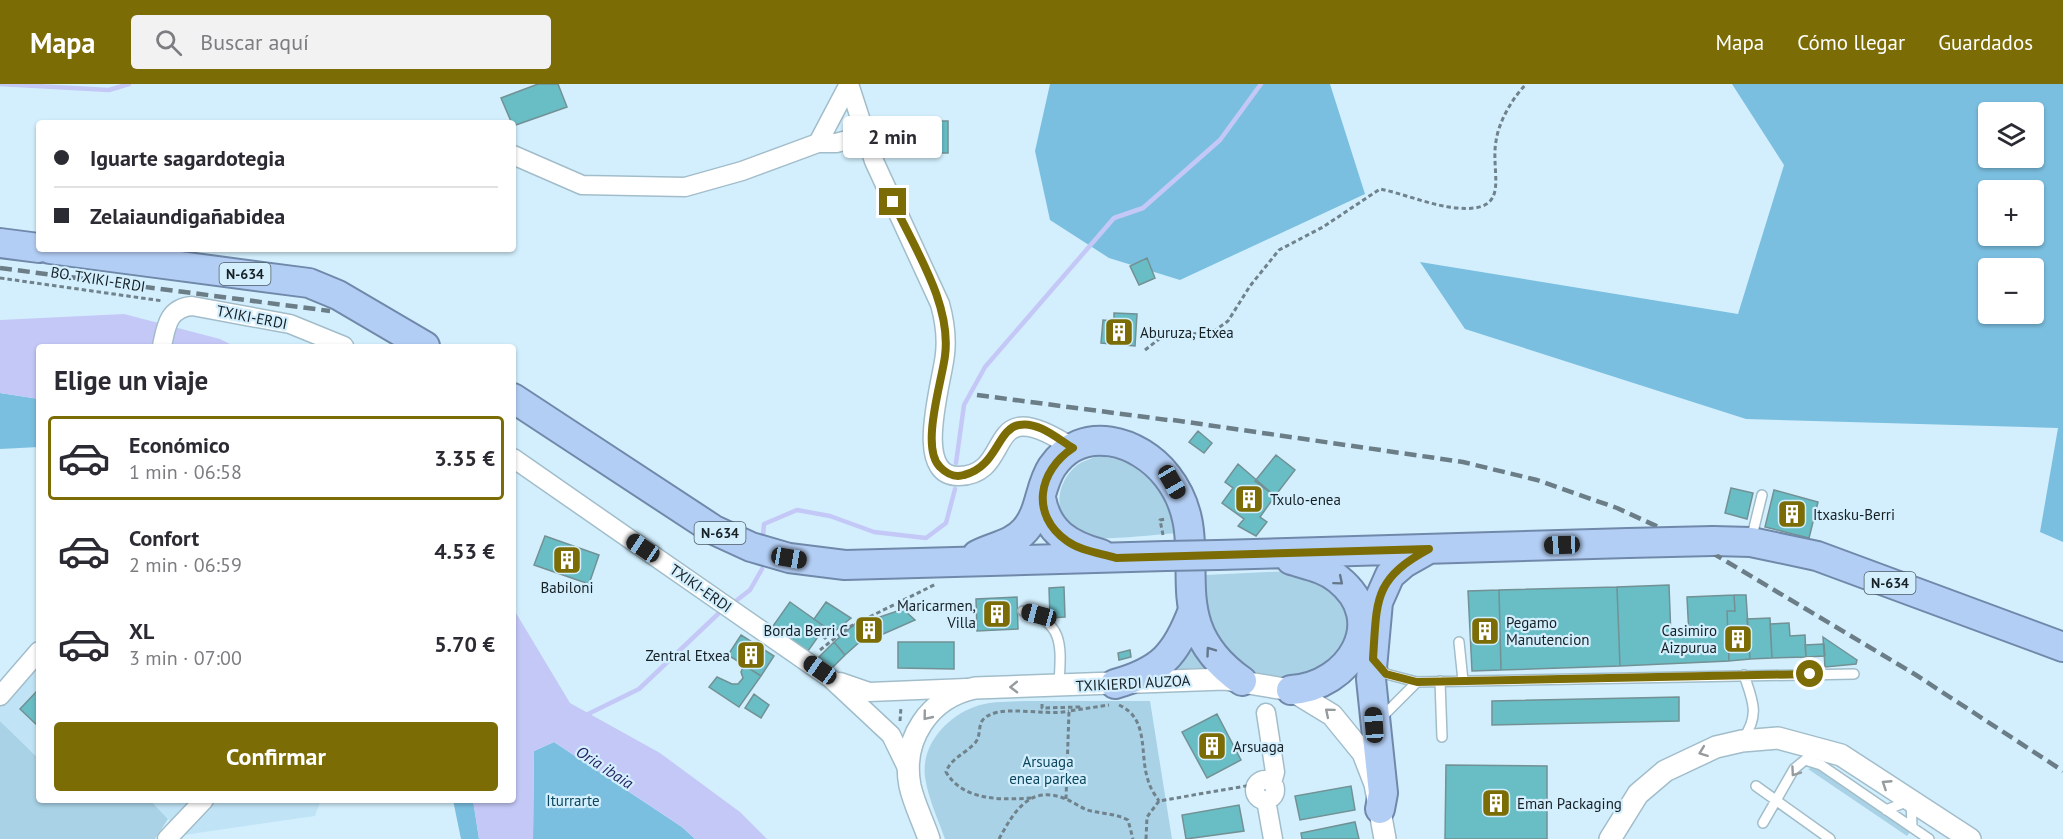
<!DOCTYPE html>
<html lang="es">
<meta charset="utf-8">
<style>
:root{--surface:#fff;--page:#f2f2f3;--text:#2b2b33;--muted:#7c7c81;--line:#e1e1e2;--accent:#7b6c05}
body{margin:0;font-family:"PT Sans",sans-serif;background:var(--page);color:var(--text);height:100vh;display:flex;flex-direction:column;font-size:22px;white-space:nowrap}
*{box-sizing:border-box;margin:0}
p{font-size:20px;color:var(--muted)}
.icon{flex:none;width:33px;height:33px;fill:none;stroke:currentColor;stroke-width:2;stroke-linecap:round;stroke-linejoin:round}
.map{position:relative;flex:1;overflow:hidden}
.sheet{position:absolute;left:36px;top:260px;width:480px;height:459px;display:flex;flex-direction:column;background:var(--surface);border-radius:6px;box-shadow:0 2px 4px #0004}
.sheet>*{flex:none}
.guide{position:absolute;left:36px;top:36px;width:480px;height:132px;border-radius:6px;box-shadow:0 2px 4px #0004;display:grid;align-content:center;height:132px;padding:0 18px;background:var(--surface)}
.tools{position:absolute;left:1978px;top:18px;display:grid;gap:12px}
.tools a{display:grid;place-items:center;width:66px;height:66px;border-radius:6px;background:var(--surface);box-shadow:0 2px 4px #0004;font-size:30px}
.end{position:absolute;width:27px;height:27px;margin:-14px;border:8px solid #7b6c05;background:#fff;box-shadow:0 0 0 3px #fff}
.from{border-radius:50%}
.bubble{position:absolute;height:42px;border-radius:6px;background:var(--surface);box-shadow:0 2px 4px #0004;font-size:20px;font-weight:700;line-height:42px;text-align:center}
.car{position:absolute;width:18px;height:36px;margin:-18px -9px;border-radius:8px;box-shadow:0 0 4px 2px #0007;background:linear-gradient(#222 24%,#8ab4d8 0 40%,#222 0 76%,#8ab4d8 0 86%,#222 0)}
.guide b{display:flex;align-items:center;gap:21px;height:57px;font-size:22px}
.guide b+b{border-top:2px solid var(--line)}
.guide i{width:15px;height:15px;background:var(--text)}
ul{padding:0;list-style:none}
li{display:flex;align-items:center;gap:18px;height:84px;margin:0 12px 9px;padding:0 6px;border:3px solid transparent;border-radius:6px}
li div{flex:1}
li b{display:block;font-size:22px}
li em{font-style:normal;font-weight:700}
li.on{border-color:var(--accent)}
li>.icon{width:54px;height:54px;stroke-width:1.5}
h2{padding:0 18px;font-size:27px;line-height:72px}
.cta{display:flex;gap:12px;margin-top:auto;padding:12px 18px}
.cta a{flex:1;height:69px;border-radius:6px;background:var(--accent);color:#fff;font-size:24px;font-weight:700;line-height:69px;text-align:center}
header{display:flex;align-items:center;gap:36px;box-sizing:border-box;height:84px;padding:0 30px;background:var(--accent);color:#fff}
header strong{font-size:28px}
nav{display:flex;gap:33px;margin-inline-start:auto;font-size:21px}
.search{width:420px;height:54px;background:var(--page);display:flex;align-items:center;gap:15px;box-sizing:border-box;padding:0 21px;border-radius:6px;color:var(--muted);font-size:22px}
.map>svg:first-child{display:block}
.built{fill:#c0e4f6}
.green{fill:#a9d2e6}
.forest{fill:#7bbfe0;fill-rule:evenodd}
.water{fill:#c4c8f7}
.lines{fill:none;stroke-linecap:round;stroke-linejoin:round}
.stream{stroke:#c4c8f7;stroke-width:4.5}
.building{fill:#69bdc5;stroke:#729194;stroke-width:1.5}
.service-casing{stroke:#a2bdca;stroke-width:12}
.minor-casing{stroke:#a2bdca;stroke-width:21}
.tertiary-casing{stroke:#a2bdca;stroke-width:24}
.trunk-casing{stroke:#7089aa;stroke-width:32}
.path{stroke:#70828b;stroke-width:3;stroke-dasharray:4.5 3;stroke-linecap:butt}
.service{stroke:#fff;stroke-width:9}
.minor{stroke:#fff;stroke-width:18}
.tertiary{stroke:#fff;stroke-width:21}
.trunk{stroke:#b3cef4;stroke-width:28}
.rail{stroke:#6b7d86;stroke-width:4.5;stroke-dasharray:12 6;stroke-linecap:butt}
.trunk-bridge-casing{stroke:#7089aa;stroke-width:32;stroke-linecap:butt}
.trunk-bridge{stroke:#b3cef4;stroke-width:28}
.oneway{stroke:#64778c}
.oneway2{stroke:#969b9d}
.route{stroke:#7b6c05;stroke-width:8}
.labels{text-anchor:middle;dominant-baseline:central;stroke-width:4.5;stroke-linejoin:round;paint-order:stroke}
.shield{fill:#d3effd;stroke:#4f5e66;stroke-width:1.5}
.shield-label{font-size:14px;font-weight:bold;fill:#162025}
.street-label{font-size:15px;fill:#162025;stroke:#d3effd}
.poi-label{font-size:15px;fill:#162025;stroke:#d3effd;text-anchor:start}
.park-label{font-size:15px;fill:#0d475e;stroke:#d3effd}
.water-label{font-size:16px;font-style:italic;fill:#272062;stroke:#d3effd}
</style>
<header>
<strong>Mapa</strong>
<div class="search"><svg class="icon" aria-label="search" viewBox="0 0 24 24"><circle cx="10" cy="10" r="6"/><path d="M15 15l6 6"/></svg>Buscar aquí</div>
<nav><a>Mapa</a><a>Cómo llegar</a><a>Guardados</a></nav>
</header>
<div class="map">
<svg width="2063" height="755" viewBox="0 0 2063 755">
<rect width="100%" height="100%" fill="#d3effd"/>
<path class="built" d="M39 576V675L0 637V619Z
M150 716H321L315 732 184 751Z"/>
<path class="green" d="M1097 372C1144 376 1169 404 1178 449 1159 450 1098 458 1085 452 1053 439 1052 403 1076 382 1082 377 1091 375 1097 372Z
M1289 487 1319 495 1347 522V565C1333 575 1317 588 1301 596 1293 599 1273 595 1265 592 1207 571 1207 546 1206 491Z
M1192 546 1217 587 1161 589Z
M1024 617H1150L1172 755H945C938 735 928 714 925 693 921 662 945 634 974 623 989 617 1008 618 1024 617Z
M0 637 39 675V716H150L168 735 155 755H0Z
M1814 683 1910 748 1907 752 1808 685Z"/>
<path class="forest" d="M1050 0H1330L1365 110 1180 196 1109 174 1050 136 1035 67Z
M1732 0H2063V458L2040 448 2058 344 1746 335 1465 245 1420 178 1738 230 1784 81ZM1989 28H2034V74H1989ZM2034 106V152H1989V106ZM1989 184H2034V230H1989Z
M0 309 39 315V363L0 365Z
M554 658 682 743 695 755H533L534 667Z
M453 716H473L479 755H461Z"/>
<path class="water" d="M124 230 220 255 234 262H39V315L0 309V236Z
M513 524 570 619 660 669 740 728 767 755H695L682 743 554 658 534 667 533 755H479L473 716H513Z"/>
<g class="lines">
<path class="stream" d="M0 0 109 6 129 0
M956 379 964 321 985 283 1114 134 1143 124 1220 56 1261 0
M763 452 764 440 797 426 830 432 874 448 926 454 946 439 955 405
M737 516 750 506 762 485
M586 631 639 605 718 530"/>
</g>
<path class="building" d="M538 0H558L567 23 513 42 501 14Z
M927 37H948V69H919V46H927Z
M1147 174 1155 194 1139 201 1130 182Z
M1114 229 1137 230 1135 262 1101 259 1103 236 1114 237Z
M1198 347 1212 359 1204 369 1189 358Z
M1276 371 1295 386 1275 412 1255 397Z
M1238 380 1275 412 1260 433 1267 438 1256 452 1238 442 1244 435 1222 419 1233 404 1225 398Z
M1731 404 1753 409 1747 435 1725 429Z
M1774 406 1818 418 1809 454 1765 443Z
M545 452 599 471 589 500 534 481Z
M1669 501 1671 553 1689 552 1687 513 1734 511 1735 527H1727L1729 577 1620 582 1617 503Z
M1064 503 1065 533 1050 534 1049 504Z
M1617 503 1620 582 1501 586 1499 506Z
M1499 506 1501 586 1472 587 1468 507Z
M1734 511H1746L1750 575 1729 577 1727 527H1735Z
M1017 513 1018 545 977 547 976 515Z
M790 518 825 543 808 567 773 542Z
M826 518 851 534 825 555 820 551 825 543 814 535Z
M903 525 915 536 881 551 874 535Z
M1770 534 1772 574 1750 575 1747 535Z
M874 535 881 551 864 554 855 540Z
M1789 539 1790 552 1805 551 1806 573 1772 574 1770 540Z
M855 540 864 554 845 571 834 558Z
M741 551 774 572 761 592 728 571Z
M1823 553 1857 576 1856 580 1825 583Z
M834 558 845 571 832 584 819 573Z
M898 558H954V585L898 584Z
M1824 560 1825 572 1806 573 1805 561Z
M1130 566 1131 573 1119 576 1118 569Z
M744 581 761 592 739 623 709 603 717 593 732 600H738L743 594 741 588Z
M39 605V643L20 625Z
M754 610 769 621 761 634 745 624Z
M1679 613V637L1492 641V617Z
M1217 630 1241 676 1207 694 1182 648Z
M1446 681 1547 682V755H1445Z
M1351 702 1355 726 1300 736 1295 712Z
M1239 721 1244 747 1186 755 1182 731Z
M1355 738 1359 755H1302L1301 749Z"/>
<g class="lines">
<g class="service-casing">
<path id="service" d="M1751 456 1762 411
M1023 527C1065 538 1061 563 1059 600
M1459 558 1463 597
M1379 582 1386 590 1417 598 1854 590
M1440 597 1442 653
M1380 635 1417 598
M1743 655C1760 631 1753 617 1744 591
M1756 702 1830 755
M1886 726 1911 716 1912 743
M1763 739 1794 685 1805 676 1821 681 1929 755"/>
</g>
<g class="minor-casing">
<path id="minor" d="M849 0 874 77 940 220C945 238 947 252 945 270 943 296 911 393 959 392 1017 391 980 303 1073 364
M818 59 849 0
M513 71 582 101 685 103 742 87 818 59H836L866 51
M162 262C166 243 168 224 192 222L290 240 344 262
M513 374 830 594 891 651 909 688
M840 598 869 608 967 604
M0 612 39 567
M1266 629 1275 688 1272 699
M1255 706a10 10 0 1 1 20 0a10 10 0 1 1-20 0Z
M1266 716 1273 755
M167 755 204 716"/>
</g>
<g class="tertiary-casing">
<path id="tertiary" d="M929 755C923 737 914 720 910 702 901 655 930 613 975 604L1224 595 1291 606 1332 631 1363 669 1375 700 1385 755
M1610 755 1638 710 1665 687 1716 663 1742 657 1778 654 1841 671 1970 755"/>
</g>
<g class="trunk-casing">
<path id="trunk" d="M0 159 39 164
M50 165 309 199 338 211 425 262
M513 314 714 446 751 463 789 474 845 481 1166 472
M1041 414C1047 448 1069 461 1101 470
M1713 457 1751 458 1817 472 2063 563
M977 471C994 462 1012 461 1025 446 1041 428 1039 403 1052 383 1082 339 1139 356 1167 392 1221 461 1151 533 1242 597
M1218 471 1628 459
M1291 476C1307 481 1325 484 1338 495 1391 537 1349 603 1291 606
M1115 600C1161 587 1176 571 1193 526
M1380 725 1383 709 1371 595 1378 518 1390 491 1404 479 1427 466"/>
</g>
<path class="path" d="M0 194 163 217
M1145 266 1167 249 1210 250 1228 237 1250 202 1279 166 1323 143 1380 105C1405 110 1432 122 1457 124 1513 129 1490 91 1496 57 1499 37 1512 15 1526 0
M1163 451 1160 436 1165 435
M820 566 849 543 936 500
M1042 620V624L1079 623V626
M1119 621C1150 635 1139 670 1148 696 1150 704 1155 711 1159 717
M900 637 901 623
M1031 714C1001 716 963 717 946 688 951 674 965 670 975 659 981 652 978 644 982 637 995 618 1046 633 1069 627
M1066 715 1069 627 1109 621
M999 755C1014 728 1029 700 1066 715 1073 718 1080 723 1087 726 1101 730 1115 729 1128 736L1133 755
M1146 755 1147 733 1159 717 1257 700"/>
<use href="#service" class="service"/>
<use href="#minor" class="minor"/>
<use href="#tertiary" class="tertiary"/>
<use href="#trunk" class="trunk"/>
<path class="rail" d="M0 184 330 227
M977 311 1168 336
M1173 336 1463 378 1537 396 1617 424 1704 464 1916 591 2063 687"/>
<g class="trunk-bridge-casing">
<path id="trunk-bridge" d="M1628 459 1713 457
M1166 472 1218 471"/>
</g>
<use href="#trunk-bridge" class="trunk-bridge"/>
</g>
<defs><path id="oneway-chevron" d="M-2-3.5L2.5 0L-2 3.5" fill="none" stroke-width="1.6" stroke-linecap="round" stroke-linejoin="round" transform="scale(1.5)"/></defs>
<g class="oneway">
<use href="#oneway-chevron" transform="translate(1339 497) rotate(40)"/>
<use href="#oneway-chevron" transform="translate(1210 567) rotate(-126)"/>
</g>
<g class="oneway2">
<use href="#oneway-chevron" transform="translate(1014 603) rotate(179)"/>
<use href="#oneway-chevron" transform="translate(1329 628) rotate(-140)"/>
<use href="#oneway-chevron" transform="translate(927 632) rotate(129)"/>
<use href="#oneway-chevron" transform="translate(1703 668) rotate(159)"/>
<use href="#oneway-chevron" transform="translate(1795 688) rotate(125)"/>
<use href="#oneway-chevron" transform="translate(1886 700) rotate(-147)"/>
</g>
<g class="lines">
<path class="route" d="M893 118C914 164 952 220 945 272 942 297 920 364 940 383 947 390 954 394 964 391 997 383 997 345 1019 341 1038 337 1058 355 1073 364 1038 387 1030 431 1067 457 1081 467 1099 469 1116 474L1429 465C1373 495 1377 516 1373 575L1386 590 1417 598 1810 590"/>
</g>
<defs>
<g id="building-square" transform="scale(1.5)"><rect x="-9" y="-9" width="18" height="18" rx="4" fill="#7b6c05" stroke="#d3effd"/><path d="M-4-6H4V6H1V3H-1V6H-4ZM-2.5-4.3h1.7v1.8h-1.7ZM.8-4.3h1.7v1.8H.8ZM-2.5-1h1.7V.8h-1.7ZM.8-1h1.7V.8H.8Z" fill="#fff"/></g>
</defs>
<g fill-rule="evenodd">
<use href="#building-square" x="1119" y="248"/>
<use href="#building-square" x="1249" y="415"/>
<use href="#building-square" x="1792" y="430"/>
<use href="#building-square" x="567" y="476"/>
<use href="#building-square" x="997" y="530"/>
<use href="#building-square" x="869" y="546"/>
<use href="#building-square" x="1485" y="547"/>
<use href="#building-square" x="1738" y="555"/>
<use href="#building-square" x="751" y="571"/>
<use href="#building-square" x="1212" y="662"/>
<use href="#building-square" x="1496" y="719"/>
</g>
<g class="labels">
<g class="shield">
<rect x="219.5" y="179" width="51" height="22" rx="4.5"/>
<rect x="694.5" y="438" width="51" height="22" rx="4.5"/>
<rect x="1864.5" y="488" width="51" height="22" rx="4.5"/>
</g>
<g class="shield-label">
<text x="245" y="190">N-634</text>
<text x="720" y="449">N-634</text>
<text x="1890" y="499">N-634</text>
</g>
<g class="street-label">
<text transform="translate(98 195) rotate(9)">BO. TXIKI-ERDI</text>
<text transform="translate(252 233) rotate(11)">TXIKI-ERDI</text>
<text transform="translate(701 504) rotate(35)">TXIKI-ERDI</text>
<text transform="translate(1133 599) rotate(-3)">TXIKIERDI AUZOA</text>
</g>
<g class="poi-label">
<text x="1140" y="248">Aburuza, Etxea</text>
<text x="1270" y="415">Txulo-enea</text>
<text x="1813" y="430">Itxasku-Berri</text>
<text x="567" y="503" text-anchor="middle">Babiloni</text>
<text x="976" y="521" text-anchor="end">Maricarmen,<tspan x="976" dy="17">Villa</tspan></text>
<text x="1506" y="538">Pegamo<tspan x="1506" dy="17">Manutencion</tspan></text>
<text x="848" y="546" text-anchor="end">Borda Berri C</text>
<text x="1717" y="546" text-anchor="end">Casimiro<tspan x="1717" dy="17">Aizpurua</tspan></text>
<text x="730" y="571" text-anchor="end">Zentral Etxea</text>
<text x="1233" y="662">Arsuaga</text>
<text x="1517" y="719">Eman Packaging</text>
</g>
<g class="park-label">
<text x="1048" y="677">Arsuaga<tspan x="1048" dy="17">enea parkea</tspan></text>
<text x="573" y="716">Iturrarte</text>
</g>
<g class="water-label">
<text transform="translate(605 683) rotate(33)">Oria ibaia</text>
</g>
</g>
</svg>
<div class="tools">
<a><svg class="icon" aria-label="layers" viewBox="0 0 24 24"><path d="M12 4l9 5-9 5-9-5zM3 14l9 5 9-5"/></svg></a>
<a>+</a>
<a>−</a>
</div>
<i class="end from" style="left:1810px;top:590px"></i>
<i class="end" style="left:893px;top:118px"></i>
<div class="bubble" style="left:843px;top:32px;width:99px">2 min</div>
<i class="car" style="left:1172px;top:398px;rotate:150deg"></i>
<i class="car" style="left:1562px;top:461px;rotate:268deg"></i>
<i class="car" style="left:643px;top:464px;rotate:304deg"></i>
<i class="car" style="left:789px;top:474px;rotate:100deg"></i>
<i class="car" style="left:1039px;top:531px;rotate:285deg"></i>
<i class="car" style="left:820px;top:586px;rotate:305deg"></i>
<i class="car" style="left:1374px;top:641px;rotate:356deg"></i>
<div class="guide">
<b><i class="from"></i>Iguarte sagardotegia</b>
<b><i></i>Zelaiaundigañabidea</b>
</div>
<section class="sheet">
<h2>Elige un viaje</h2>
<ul>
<li class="on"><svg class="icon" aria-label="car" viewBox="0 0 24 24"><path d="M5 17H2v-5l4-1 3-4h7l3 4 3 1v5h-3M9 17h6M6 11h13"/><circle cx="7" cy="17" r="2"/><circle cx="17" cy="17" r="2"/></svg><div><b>Económico</b><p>1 min · 06:58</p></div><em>3.35 €</em></li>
<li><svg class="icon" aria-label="car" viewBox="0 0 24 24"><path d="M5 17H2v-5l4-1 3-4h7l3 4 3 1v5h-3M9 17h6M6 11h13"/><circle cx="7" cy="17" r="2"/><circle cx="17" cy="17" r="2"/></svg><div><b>Confort</b><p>2 min · 06:59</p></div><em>4.53 €</em></li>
<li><svg class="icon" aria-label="car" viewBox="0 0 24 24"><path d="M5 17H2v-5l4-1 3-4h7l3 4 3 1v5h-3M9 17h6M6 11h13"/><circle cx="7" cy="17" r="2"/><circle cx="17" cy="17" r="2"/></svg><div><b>XL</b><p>3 min · 07:00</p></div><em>5.70 €</em></li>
</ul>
<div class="cta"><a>Confirmar</a></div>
</section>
</div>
